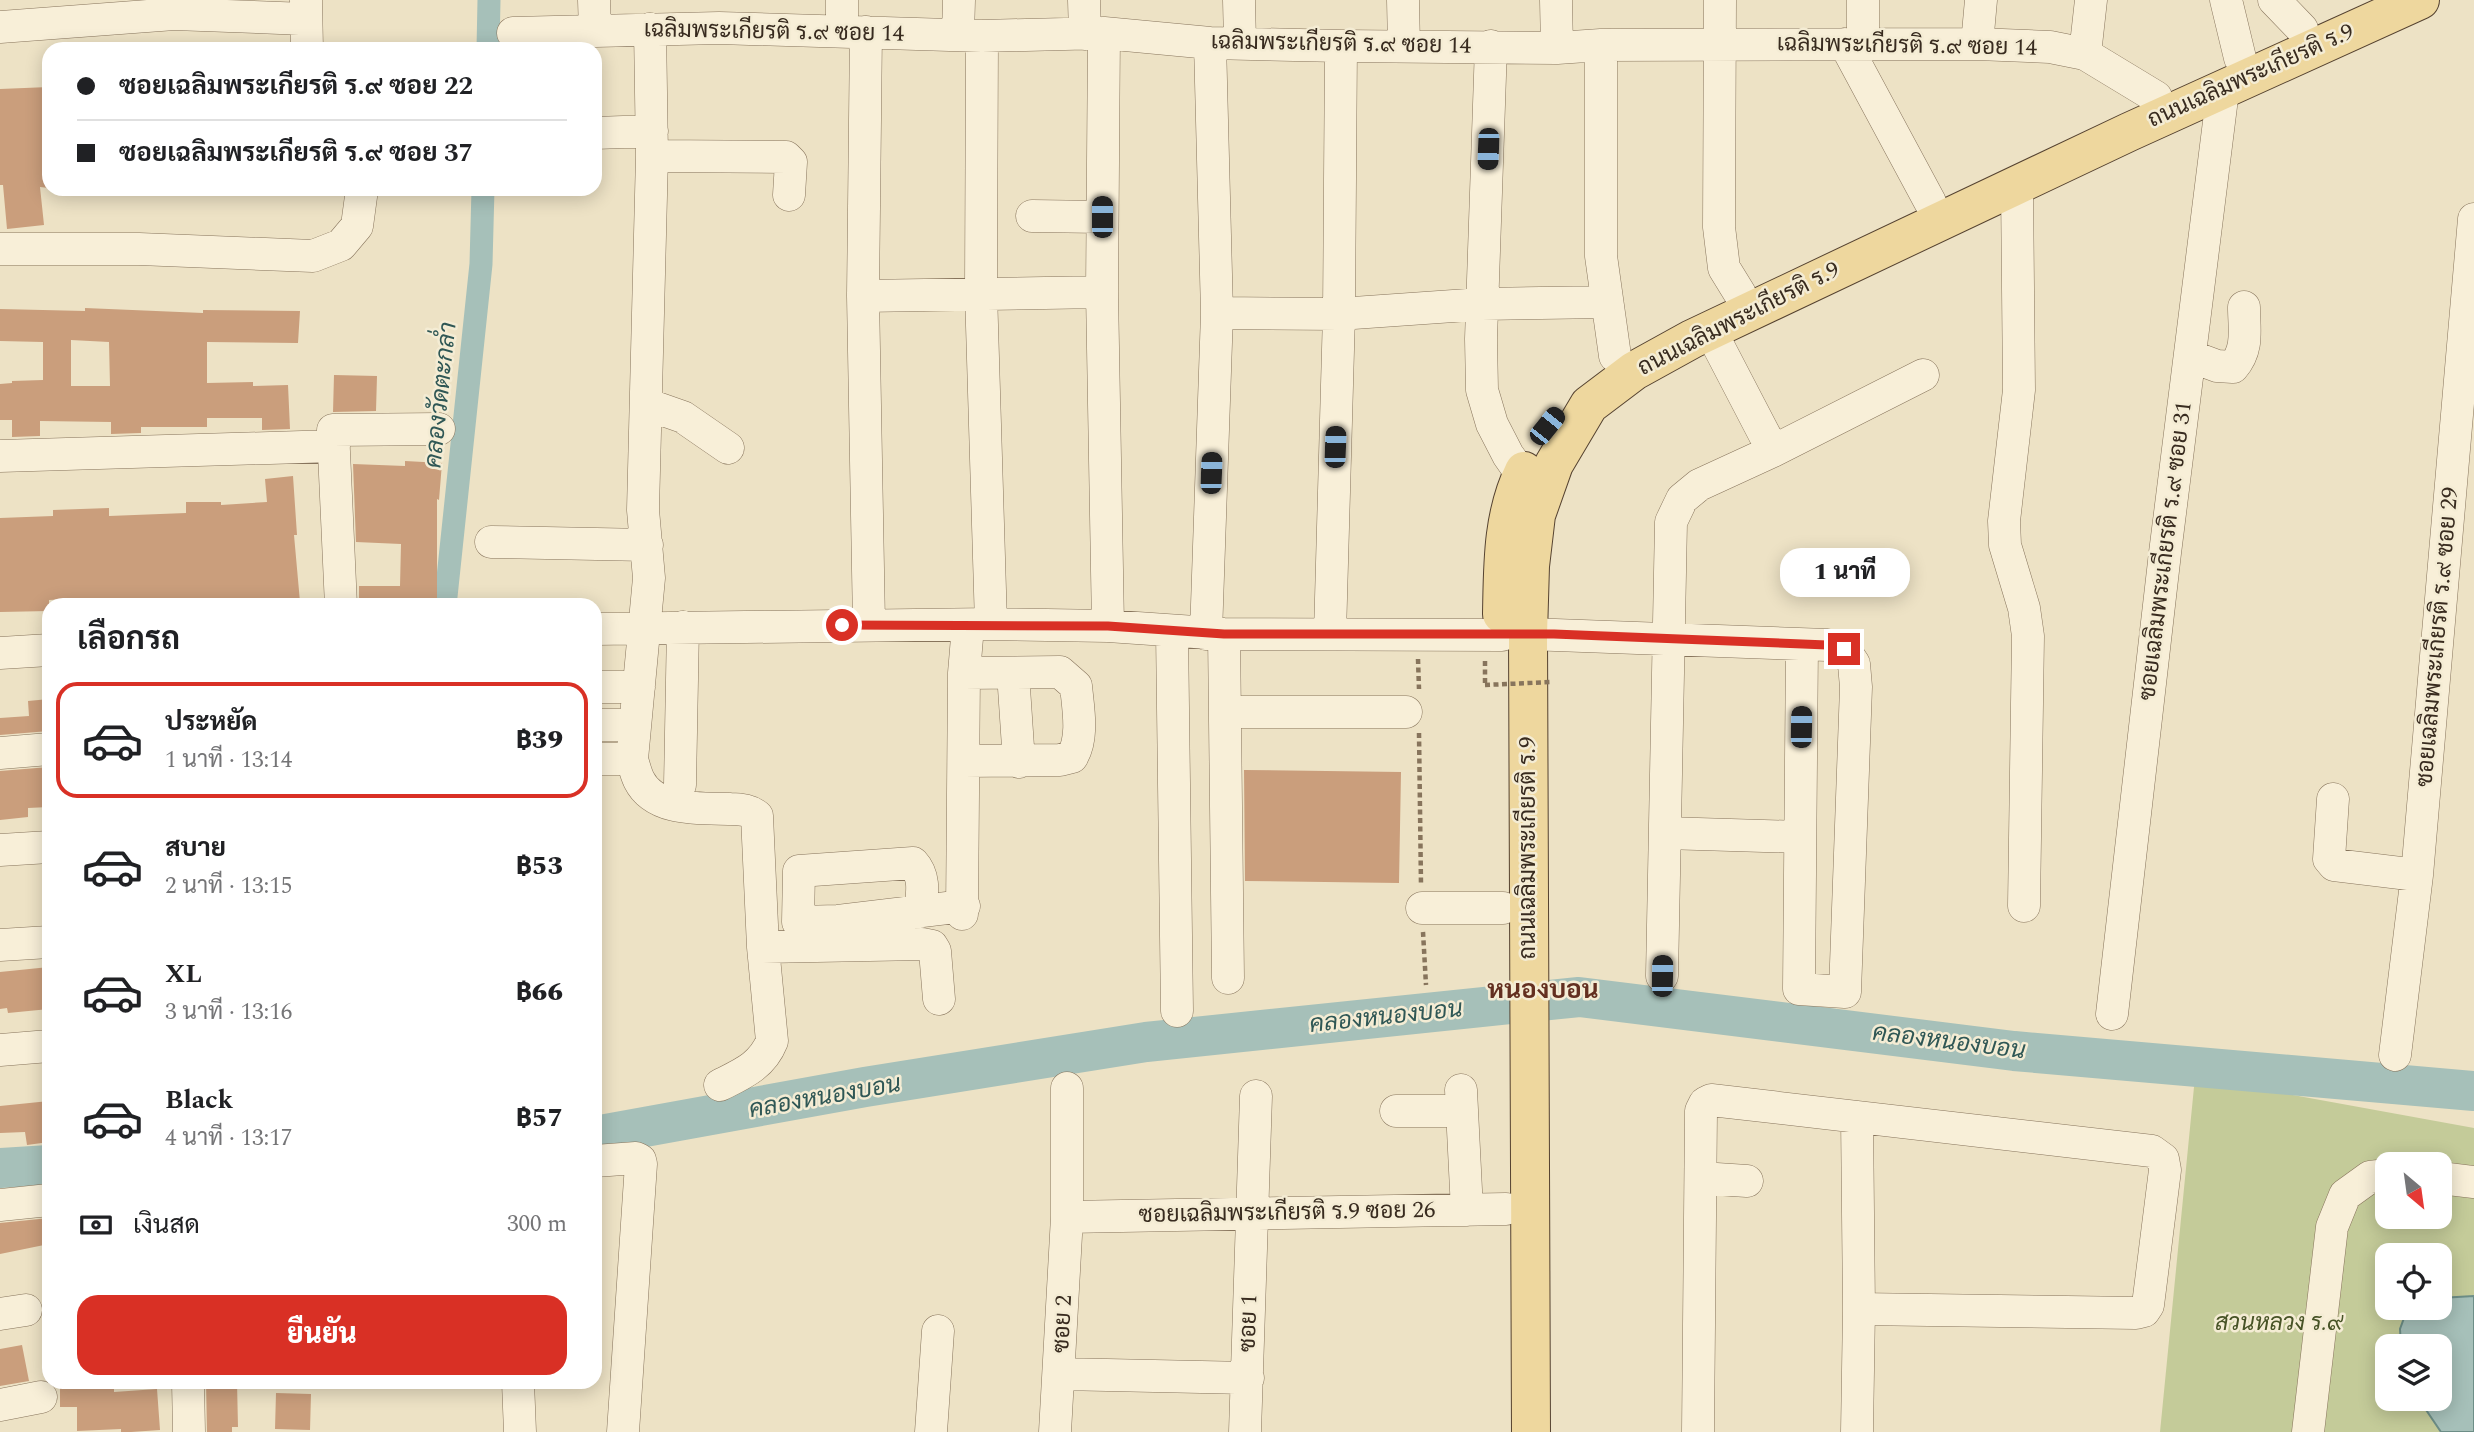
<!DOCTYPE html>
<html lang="th">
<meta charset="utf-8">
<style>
:root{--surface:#fff;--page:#f6f6f6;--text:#202124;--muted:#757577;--line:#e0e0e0;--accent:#d93025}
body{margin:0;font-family:Spectral,Sarabun,serif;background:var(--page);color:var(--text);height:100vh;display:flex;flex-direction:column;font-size:26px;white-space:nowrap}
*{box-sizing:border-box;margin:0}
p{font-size:23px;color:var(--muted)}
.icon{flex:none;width:38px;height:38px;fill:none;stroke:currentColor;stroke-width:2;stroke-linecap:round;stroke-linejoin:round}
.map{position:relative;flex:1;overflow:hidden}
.drawer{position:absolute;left:42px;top:598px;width:560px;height:791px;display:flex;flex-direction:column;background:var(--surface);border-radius:21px;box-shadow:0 4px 18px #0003}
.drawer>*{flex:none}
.guide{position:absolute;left:42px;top:42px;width:560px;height:154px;border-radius:21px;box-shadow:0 4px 18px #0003;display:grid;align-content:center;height:154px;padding:0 35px;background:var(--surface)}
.needle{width:46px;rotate:151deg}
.buttons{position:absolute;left:2375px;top:1152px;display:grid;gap:14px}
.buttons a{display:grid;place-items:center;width:77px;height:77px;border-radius:14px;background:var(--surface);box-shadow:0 4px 18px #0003;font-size:35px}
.end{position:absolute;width:32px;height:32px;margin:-16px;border:9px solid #d93025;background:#fff;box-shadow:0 0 0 4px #fff}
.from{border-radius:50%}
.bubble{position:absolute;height:49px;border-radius:21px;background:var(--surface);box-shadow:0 4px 18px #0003;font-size:23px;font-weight:800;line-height:49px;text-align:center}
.car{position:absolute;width:21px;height:42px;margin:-21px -10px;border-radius:9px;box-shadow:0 0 5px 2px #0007;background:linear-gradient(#222 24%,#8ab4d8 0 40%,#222 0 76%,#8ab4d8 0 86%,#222 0)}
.guide b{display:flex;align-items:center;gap:24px;height:66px;font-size:26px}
.guide b+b{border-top:2px solid var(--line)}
.guide i{width:18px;height:18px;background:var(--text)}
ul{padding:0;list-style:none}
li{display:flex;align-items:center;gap:21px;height:116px;margin:0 14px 10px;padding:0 21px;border:4px solid transparent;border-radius:21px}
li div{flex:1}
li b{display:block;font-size:26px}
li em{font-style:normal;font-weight:800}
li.active{border-color:var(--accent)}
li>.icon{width:63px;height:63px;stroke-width:1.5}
h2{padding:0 35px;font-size:32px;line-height:84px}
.pay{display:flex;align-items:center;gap:18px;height:77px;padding:0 35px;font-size:26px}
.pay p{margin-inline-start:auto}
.action{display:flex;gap:14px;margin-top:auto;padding:14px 35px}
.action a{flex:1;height:80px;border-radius:21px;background:var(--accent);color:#fff;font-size:28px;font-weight:800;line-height:80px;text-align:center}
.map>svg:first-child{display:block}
.green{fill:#c4cb99;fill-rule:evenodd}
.water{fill:#a6c0b9;stroke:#6d8e87;stroke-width:2}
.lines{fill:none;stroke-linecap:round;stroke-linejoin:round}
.canal{stroke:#a6c0b9;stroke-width:23}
.river{stroke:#a6c0b9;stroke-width:40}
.building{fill:#ca9e7c;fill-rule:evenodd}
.minor-casing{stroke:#87745c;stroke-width:33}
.major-casing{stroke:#554230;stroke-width:40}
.path{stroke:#87745c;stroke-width:4.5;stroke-dasharray:5 3.5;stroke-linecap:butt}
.minor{stroke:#f8efd8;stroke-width:32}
.major{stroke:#eed79e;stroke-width:38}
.path-bridge{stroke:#87745c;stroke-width:4.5;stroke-dasharray:5 3.5;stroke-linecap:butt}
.route{stroke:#d93025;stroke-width:9}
.labels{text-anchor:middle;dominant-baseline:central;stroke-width:5;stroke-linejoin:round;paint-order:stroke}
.street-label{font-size:23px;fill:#382b1f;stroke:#f4ecd4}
.park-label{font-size:23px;font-style:italic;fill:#475326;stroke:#f4ecd4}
.water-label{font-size:24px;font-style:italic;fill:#2f5755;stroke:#f4ecd4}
.quarter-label{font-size:26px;font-weight:bold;fill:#632f20;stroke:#f4ecd4}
</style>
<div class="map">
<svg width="2474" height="1432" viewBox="0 0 2474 1432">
<rect width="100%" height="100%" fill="#ede2c5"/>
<path class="green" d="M2195 1077 2474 1128V1432H2160ZM2387 1164H2440V1216H2387ZM2387 1255H2440V1307H2387ZM2387 1346H2440V1398H2387Z"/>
<path class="water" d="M2474 1296V1432H2441L2418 1398H2440V1346H2401L2400 1329 2407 1310 2414 1307H2440V1298Z"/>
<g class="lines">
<path class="canal" d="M488 49 489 0
M445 606 481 264 483 189"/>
<path class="river" d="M595 1136 865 1087 1146 1042 1579 997 2014 1051 2474 1091
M0 1168 49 1165"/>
</g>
<path class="building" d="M49 87V188L40 187 44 225 7 229 3 185H0V89Z
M85 308 203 313V310L300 311 298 343 207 342V383L253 382V386L288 385 290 429 262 430V418H207V427H141V433L111 434V422L40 421V436L12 437V420H0V384L12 383V381L43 380V342L0 341V309L85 311ZM71 340 109 342 110 386H71Z
M334 375 377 376 376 411 333 412Z
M405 461 442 463 439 500 437 499V606H359V586H400L401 544 356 542 353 464 405 466Z
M293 476 297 535H294L300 602 260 606H85V598L49 600V611L0 612V518L53 516V510L109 508V516L186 513V502H221V505L267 502 265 479Z
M49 699V731L0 735V718L29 716 28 701Z
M49 767V807L28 808V817L0 820V771Z
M1244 770 1401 772 1399 883 1245 881Z
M49 967V1009L8 1013 7 1008 0 1009V972Z
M49 1101V1142L27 1145 25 1132 0 1133V1106Z
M49 1218V1244L0 1254V1223Z
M22 1345 29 1381 0 1386V1349Z
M206 1382H237L238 1427H232V1432H207Z
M114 1383V1392L157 1389 160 1430 131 1432H121V1429L77 1431V1407H60V1386Z
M276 1393 311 1394 310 1430 275 1429Z"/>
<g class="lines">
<g class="minor-casing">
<path id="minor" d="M306 0 307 49
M594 0 595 31
M842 0V31
M1084 0 1085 34
M1239 0 1240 43
M1403 0 1404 46
M1556 0 1557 48
M1720 0 1719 227 1724 268 1740 294
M2226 0 2240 58
M2274 0 2302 29
M0 27 174 14 306 19
M650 29 652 156 643 510 649 578 632 759C634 766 636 774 639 780 655 812 701 808 731 809 740 809 750 810 757 816L763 947 772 1041C762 1066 742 1074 720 1085
M866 32 863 296 869 624
M513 33 719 28 982 36 1104 33 1210 43 1341 46 1557 48 1601 45 1977 44 2050 47 2085 54 2156 97
M1104 33 1102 292 1108 626
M958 35 959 0
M982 36 981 292 991 624
M1845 44 1930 202
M1863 44V0
M1977 44 1981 0
M1601 45V256L1615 356
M1491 46 1481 339 1482 390 1492 424 1508 455 1522 475
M2085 54 2091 0
M595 133 652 131
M652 156 786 157 791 162 789 195
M2017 186 2019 390 2004 521 2005 545 2024 608 2028 636 2024 906
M1032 216 1102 217
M0 249H139L313 256 341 245 357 226 362 189
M863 296 1102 292
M1217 313 1339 314 1482 304 1606 302
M1710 330 1773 451
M2190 356 2217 366 2233 367C2249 349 2244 329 2244 307
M646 404 683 417 728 448
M0 456 334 446
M491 542 647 545
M341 606 333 430 439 429
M595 629 991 624 1108 626 1224 634 1502 635
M1172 632 1177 1011
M1206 634 1217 313 1210 43
M1224 634 1228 978
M1330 634 1339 314 1341 46
M1528 634 1827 645 1844 649 1854 664 1856 687 1845 992 1799 989 1802 645
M0 653 49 650
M1013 673 1019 762
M595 687H639
M1225 712H1406
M595 725H635
M0 753 49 749
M595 759H632
M964 761 1060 760 1072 757C1084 737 1078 708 1076 686L1060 672 964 673
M680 785 683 627
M2333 799 2329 859 2334 865 2417 875
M1665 833 1800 837
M0 850 49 847
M1422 908H1503
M920 912C922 894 926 877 913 863L799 871 798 922 838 921 964 906
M962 914 964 673 968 626
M0 945 49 942
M763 947 922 944 932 946 935 951 939 999
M1662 976 1671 522 1682 499 1699 485 1773 451 1923 375
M2112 1014 2165 553 2223 90
M0 1050 49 1046
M2395 1055 2417 875 2474 219
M1461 1090 1467 1210
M1396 1111H1462
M595 1161 636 1158 640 1160 641 1164 623 1432
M1701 1178 1747 1181
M2440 1178 2474 1182
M0 1205 49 1200
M1067 1217 1506 1209
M0 1314 26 1310
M1060 1374 1248 1378
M188 1382 189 1432
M518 1382 520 1432
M0 1405 41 1397
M931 1432 938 1331
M1055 1432 1067 1217V1088
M1245 1432 1256 1096
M1698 1432 1701 1111 1705 1103 1711 1100 2152 1151 2163 1159 2165 1170 2148 1305 2144 1311 2136 1313 1859 1309
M1857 1432 1859 1309 1857 1117
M2308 1432 2332 1227 2345 1195 2370 1177 2387 1175"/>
</g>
<g class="major-casing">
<path id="major" d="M1502 614C1503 566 1502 516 1524 471
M1531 1432 1528 634 1530 566 1536 515 1554 464 1589 405 1634 371 1692 339 2129 132 2420 0"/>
</g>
<path class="path" d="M1418 659 1419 689
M1485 661V685
M1419 733 1421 885
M1423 932 1426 985"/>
<use href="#minor" class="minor"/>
<use href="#major" class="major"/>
<path class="path-bridge" d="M1485 685 1552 682"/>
</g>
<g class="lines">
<path class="route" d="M842 625 1108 626 1224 634H1554L1827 645 1844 649"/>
</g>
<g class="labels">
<g class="street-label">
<text transform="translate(774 32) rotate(1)">เฉลิมพระเกียรติ ร.๙ ซอย 14</text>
<text transform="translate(1341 44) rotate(1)">เฉลิมพระเกียรติ ร.๙ ซอย 14</text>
<text transform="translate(1907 46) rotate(1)">เฉลิมพระเกียรติ ร.๙ ซอย 14</text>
<text transform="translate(2251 76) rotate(-24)">ถนนเฉลิมพระเกียรติ ร.9</text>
<text transform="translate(1739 319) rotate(-27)">ถนนเฉลิมพระเกียรติ ร.9</text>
<text transform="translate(2166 551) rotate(-83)">ซอยเฉลิมพระเกียรติ ร.๙ ซอย 31</text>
<text transform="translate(2438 637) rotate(-85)">ซอยเฉลิมพระเกียรติ ร.๙ ซอย 29</text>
<text transform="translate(1528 848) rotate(-90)">ถนนเฉลิมพระเกียรติ ร.9</text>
<text transform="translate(1287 1213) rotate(-1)">ซอยเฉลิมพระเกียรติ ร.9 ซอย 26</text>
<text transform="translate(1249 1323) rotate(-88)">ซอย 1</text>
<text transform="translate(1063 1324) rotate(-87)">ซอย 2</text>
</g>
<g class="park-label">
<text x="2279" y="1323">สวนหลวง ร.๙</text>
</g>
<g class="water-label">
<text transform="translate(441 395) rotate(-84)">คลองวัดตะกล่ำ</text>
<text transform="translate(1386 1017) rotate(-6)">คลองหนองบอน</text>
<text transform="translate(1949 1042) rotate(7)">คลองหนองบอน</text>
<text transform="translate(825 1097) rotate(-10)">คลองหนองบอน</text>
</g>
<g class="quarter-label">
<text x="1543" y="990">หนองบอน</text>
</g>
</g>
</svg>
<div class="buttons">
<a><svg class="needle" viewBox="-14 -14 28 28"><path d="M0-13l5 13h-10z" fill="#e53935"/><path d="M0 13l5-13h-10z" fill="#757577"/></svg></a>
<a><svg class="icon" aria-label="locate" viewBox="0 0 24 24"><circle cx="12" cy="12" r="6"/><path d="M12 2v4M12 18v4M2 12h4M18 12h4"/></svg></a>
<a><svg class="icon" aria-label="layers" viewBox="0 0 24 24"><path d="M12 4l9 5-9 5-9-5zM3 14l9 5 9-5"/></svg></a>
</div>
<i class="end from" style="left:842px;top:625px"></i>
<i class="end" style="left:1844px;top:649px"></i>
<div class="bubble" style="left:1780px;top:548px;width:130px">1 นาที</div>
<i class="car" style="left:1488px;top:149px;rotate:182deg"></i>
<i class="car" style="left:1102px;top:217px;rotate:0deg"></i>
<i class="car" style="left:1547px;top:426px;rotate:39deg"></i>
<i class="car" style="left:1335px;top:447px;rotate:2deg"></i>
<i class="car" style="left:1211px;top:473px;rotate:2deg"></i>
<i class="car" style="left:1801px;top:727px;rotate:1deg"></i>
<i class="car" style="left:1662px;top:976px;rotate:1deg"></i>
<div class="guide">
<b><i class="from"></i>ซอยเฉลิมพระเกียรติ ร.๙ ซอย 22</b>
<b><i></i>ซอยเฉลิมพระเกียรติ ร.๙ ซอย 37</b>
</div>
<section class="drawer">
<h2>เลือกรถ</h2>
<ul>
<li class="active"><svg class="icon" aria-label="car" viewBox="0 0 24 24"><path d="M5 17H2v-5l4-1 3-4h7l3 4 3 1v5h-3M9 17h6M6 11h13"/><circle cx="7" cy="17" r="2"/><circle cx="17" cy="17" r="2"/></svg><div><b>ประหยัด</b><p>1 นาที · 13:14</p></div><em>฿39</em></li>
<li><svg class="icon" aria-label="car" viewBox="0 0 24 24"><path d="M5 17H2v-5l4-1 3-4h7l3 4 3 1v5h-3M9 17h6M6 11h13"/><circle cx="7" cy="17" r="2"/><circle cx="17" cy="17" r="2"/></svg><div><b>สบาย</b><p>2 นาที · 13:15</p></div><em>฿53</em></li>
<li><svg class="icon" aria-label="car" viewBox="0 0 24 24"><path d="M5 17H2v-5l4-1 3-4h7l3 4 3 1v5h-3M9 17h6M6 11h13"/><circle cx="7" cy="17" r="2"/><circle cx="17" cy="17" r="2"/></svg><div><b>XL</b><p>3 นาที · 13:16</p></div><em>฿66</em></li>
<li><svg class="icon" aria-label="car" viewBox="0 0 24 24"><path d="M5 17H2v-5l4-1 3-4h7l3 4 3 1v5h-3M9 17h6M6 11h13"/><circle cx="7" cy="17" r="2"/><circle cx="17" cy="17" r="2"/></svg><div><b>Black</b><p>4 นาที · 13:17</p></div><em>฿57</em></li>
</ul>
<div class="pay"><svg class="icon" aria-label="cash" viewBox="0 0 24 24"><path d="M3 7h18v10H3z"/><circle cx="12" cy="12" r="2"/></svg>เงินสด<p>300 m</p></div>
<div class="action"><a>ยืนยัน</a></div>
</section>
</div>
